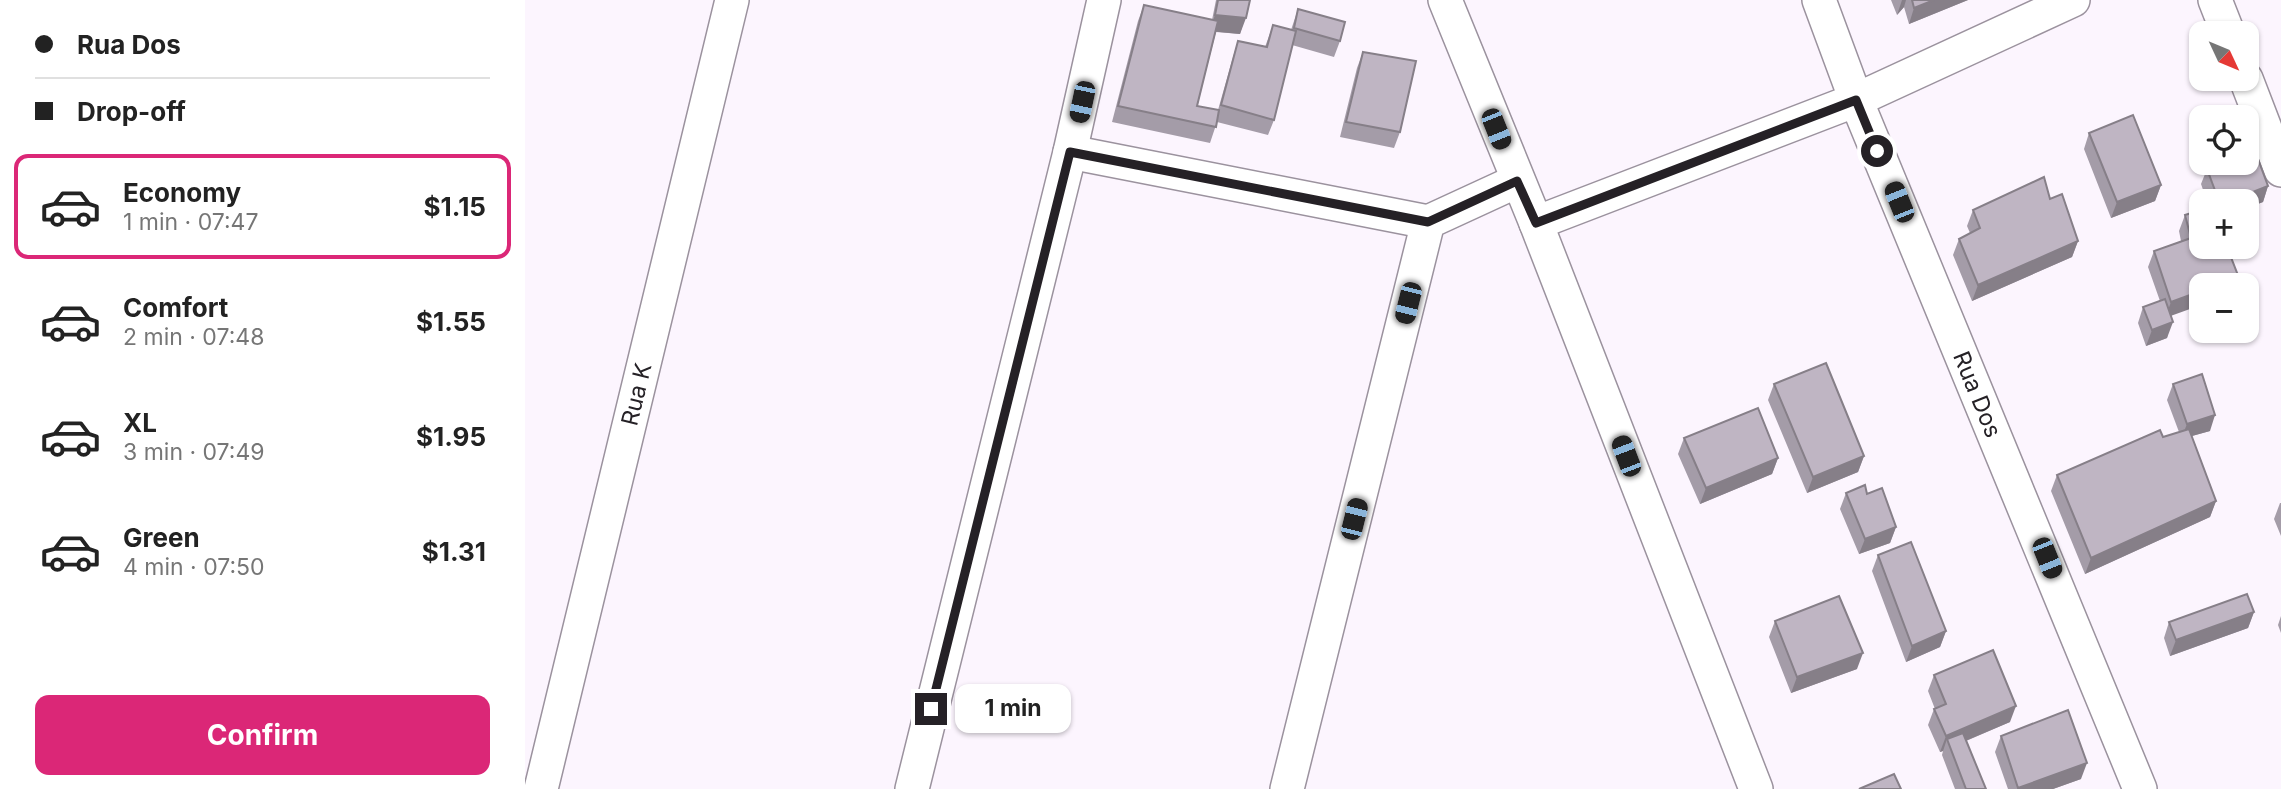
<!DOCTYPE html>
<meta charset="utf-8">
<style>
:root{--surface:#fff;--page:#f2f2f2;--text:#222;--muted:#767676;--line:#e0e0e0;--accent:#db2777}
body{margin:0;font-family:Inter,sans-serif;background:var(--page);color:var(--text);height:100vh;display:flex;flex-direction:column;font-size:26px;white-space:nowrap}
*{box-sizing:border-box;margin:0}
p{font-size:23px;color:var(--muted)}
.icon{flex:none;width:38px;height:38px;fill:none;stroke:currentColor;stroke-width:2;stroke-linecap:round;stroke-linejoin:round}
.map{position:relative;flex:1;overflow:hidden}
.drawer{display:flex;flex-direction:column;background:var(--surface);width:525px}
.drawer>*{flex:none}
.top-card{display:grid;align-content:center;height:154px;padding:0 35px;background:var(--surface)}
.needle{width:46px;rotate:134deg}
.fabs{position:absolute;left:1664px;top:21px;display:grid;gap:14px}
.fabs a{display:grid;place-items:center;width:70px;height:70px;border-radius:14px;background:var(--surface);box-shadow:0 2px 5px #0004;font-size:35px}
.end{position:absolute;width:32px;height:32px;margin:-16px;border:9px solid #252126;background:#fff;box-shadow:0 0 0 4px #fff}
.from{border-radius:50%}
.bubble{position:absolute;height:49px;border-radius:14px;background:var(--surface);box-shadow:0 2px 5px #0004;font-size:23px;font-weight:700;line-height:49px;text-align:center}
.car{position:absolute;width:21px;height:42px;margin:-21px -10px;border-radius:9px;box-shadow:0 0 5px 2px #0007;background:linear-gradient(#222 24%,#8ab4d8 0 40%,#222 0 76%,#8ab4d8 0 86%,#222 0)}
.top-card b{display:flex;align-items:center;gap:24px;height:66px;font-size:26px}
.top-card b+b{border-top:2px solid var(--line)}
.top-card i{width:18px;height:18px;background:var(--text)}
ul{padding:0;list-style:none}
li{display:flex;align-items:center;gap:21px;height:105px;margin:0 14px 10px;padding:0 21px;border:4px solid transparent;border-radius:14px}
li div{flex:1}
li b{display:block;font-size:26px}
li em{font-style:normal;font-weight:700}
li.selected{border-color:var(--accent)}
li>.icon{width:63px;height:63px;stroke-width:1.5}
.action{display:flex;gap:14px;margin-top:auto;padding:14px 35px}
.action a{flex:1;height:80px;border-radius:14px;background:var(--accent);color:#fff;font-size:28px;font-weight:700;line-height:80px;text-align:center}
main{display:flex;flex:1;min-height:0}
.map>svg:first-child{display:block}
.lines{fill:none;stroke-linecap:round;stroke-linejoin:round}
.minor-casing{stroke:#9b929e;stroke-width:36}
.minor{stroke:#fff;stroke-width:33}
.wall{fill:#a49ca8}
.shaded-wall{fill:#867f88}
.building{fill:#bfb5c3;stroke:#867f88;stroke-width:2}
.route{stroke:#252126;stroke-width:9}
.labels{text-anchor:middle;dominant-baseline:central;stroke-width:5;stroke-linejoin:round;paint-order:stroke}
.street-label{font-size:23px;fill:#252126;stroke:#fff}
</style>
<main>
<section class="drawer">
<div class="top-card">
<b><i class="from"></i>Rua Dos</b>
<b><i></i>Drop-off</b>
</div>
<ul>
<li class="selected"><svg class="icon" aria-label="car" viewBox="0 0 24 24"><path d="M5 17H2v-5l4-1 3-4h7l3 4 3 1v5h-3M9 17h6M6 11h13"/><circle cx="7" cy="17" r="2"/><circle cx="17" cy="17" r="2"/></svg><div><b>Economy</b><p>1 min · 07:47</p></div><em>$1.15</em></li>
<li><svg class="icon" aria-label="car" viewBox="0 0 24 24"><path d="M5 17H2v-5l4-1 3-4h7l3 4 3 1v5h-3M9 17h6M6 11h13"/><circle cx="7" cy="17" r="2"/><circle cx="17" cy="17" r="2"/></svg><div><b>Comfort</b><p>2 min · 07:48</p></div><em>$1.55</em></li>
<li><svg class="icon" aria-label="car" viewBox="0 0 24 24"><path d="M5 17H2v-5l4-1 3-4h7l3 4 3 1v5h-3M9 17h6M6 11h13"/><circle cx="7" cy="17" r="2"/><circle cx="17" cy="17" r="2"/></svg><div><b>XL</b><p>3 min · 07:49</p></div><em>$1.95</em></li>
<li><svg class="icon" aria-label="car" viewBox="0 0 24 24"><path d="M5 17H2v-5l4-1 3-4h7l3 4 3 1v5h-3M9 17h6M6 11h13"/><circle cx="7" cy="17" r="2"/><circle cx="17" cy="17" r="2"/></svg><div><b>Green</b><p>4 min · 07:50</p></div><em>$1.31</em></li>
</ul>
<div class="action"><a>Confirm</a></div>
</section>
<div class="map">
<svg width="1756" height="789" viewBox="0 0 1756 789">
<rect width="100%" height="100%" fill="#fcf5fe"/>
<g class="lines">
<g class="minor-casing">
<g id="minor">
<path d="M920 0 1011 223 1231 789"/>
<path id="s1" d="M1294 0 1331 100 1615 789"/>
<path d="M1690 0 1703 33"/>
<path d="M1721 79 1756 170"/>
<path d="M545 152 903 222"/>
<path d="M1011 223 1331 100 1548 0"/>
<path id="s2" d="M16 789 207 0"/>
<path d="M387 789 545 152 579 0"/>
<path d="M762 789 903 222 992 181"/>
</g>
</g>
<use href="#minor" class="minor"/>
</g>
<path class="wall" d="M691 0H725L715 34 691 32 672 106 693 110 708 57 713 41 740 47 748 25 766 30 773 9 815 41 809 57 767 45 749 120 743 135 692 122 685 143 587 122 613 21 619 5 687 20Z
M1366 0H1443L1384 24 1379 7 1372 15Z
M838 52 875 132 869 148 815 137 832 68Z
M1564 133 1636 185 1630 201 1586 218 1559 149Z
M1682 169 1743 186 1738 202 1722 208V201H1682L1676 184Z
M1525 199 1553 241 1547 257 1447 301 1428 255 1434 239 1445 233 1442 226 1448 210Z
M1660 215 1714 278 1712 285H1676L1646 316 1642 338 1621 346 1613 323 1618 307 1635 301 1623 267 1629 251 1656 241 1654 231Z
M1249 384 1339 456 1333 472 1282 493 1243 400Z
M1648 384 1685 431 1667 436 1691 501 1685 517 1560 574 1526 491 1532 475 1654 432 1642 400Z
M1159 438 1253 458 1247 474 1175 504 1153 454Z
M1321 493 1342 494 1371 527 1365 543 1334 554 1315 509Z
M1755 503H1756V536L1749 519Z
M1353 555 1421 631 1415 647 1381 662 1347 571Z
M1729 612 1723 628 1645 656 1639 638 1644 622Z
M1756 616V633L1753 625Z
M1250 621 1332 669 1266 693 1244 637Z
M1409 675 1485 722 1441 741 1461 789H1430L1417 755 1418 751 1415 752 1403 725 1409 709H1410L1403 691Z
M1476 736 1556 779 1528 789H1483L1470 752Z"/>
<path class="shaded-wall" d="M1377 0H1381L1379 7 1372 15Z
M1409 0H1443L1384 24 1389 8Z
M690 15 721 18 715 34 684 31Z
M1636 185 1630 201 1586 218 1592 202Z
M1743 186 1738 202 1722 208V201H1705Z
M1553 241 1547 257 1447 301 1453 285Z
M1714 278 1712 285H1694Z
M1676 291V305L1640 318 1646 302Z
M1648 322 1642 338 1621 346 1627 330Z
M1690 415 1685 431 1656 439 1662 424Z
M1339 456 1333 472 1282 493 1288 477Z
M1253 458 1247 474 1175 504 1181 488Z
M1691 501 1685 517 1560 574 1566 558Z
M1371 527 1365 543 1334 554 1340 539Z
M1729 612 1723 628 1645 656 1651 640Z
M1421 631 1415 647 1381 662 1387 646Z
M1338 653 1332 669 1266 693 1272 677Z
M1491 706 1485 722 1426 747 1422 739 1418 751 1415 752 1421 736Z
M1562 763 1556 779 1528 789H1493V788Z"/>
<path class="building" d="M693 0H725L721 18 690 15Z
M1387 0H1409L1389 8Z
M619 5 693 21 672 106 694 110 691 127 593 106Z
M773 9 820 22 815 41 769 28Z
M748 25 771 31 749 120 696 105 713 41 742 47Z
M838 52 891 61 875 132 821 122Z
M1608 115 1636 185 1592 202 1564 133Z
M1730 151 1743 186 1705 201H1694L1682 169 1698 163H1722V154Z
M1519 177 1525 199 1537 194 1553 241 1453 285 1434 239 1455 228 1448 210Z
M1676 210V247H1702L1714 278 1694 285H1676V291L1646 302 1629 251 1666 238 1660 215Z
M1640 299 1648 322 1627 330 1618 307Z
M1301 363 1339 456 1288 477 1249 384Z
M1677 374 1690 415 1662 424 1648 384Z
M1233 408 1253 458 1181 488 1159 438Z
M1664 429 1691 501 1566 558 1532 475 1635 430 1638 437Z
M1340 485 1342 494 1357 488 1371 527 1340 539 1321 493Z
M1386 542 1421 631 1387 646 1353 555Z
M1722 594 1729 612 1651 640 1644 622Z
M1314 596 1338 653 1272 677 1250 621Z
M1468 650 1491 706 1421 736 1409 709 1421 704 1409 675Z
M1543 710 1562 763 1493 788 1476 736Z
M1438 733 1461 789H1441L1422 739Z
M1369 774 1376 789H1334Z"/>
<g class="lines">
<path class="route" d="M406 709 545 152 903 222 992 181 1011 223 1331 100 1352 151"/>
</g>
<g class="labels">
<g class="street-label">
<text stroke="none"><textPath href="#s2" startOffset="406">Rua K</textPath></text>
<text stroke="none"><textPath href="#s1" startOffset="425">Rua Dos</textPath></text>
</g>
</g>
</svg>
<div class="fabs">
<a><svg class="needle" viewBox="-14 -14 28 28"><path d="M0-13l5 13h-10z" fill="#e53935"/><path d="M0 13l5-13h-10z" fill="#767676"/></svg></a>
<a><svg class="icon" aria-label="locate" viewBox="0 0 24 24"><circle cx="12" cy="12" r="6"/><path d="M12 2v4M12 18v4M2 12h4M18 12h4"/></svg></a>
<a>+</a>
<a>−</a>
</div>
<i class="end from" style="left:1352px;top:151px"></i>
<i class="end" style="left:406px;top:709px"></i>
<div class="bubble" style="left:430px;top:684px;width:116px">1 min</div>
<i class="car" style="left:557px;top:102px;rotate:192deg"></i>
<i class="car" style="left:971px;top:129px;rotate:158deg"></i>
<i class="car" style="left:1374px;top:202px;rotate:338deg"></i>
<i class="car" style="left:883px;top:303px;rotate:194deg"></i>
<i class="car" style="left:1101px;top:456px;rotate:339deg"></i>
<i class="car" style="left:829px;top:519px;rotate:14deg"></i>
<i class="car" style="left:1522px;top:558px;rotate:158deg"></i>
</div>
</main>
